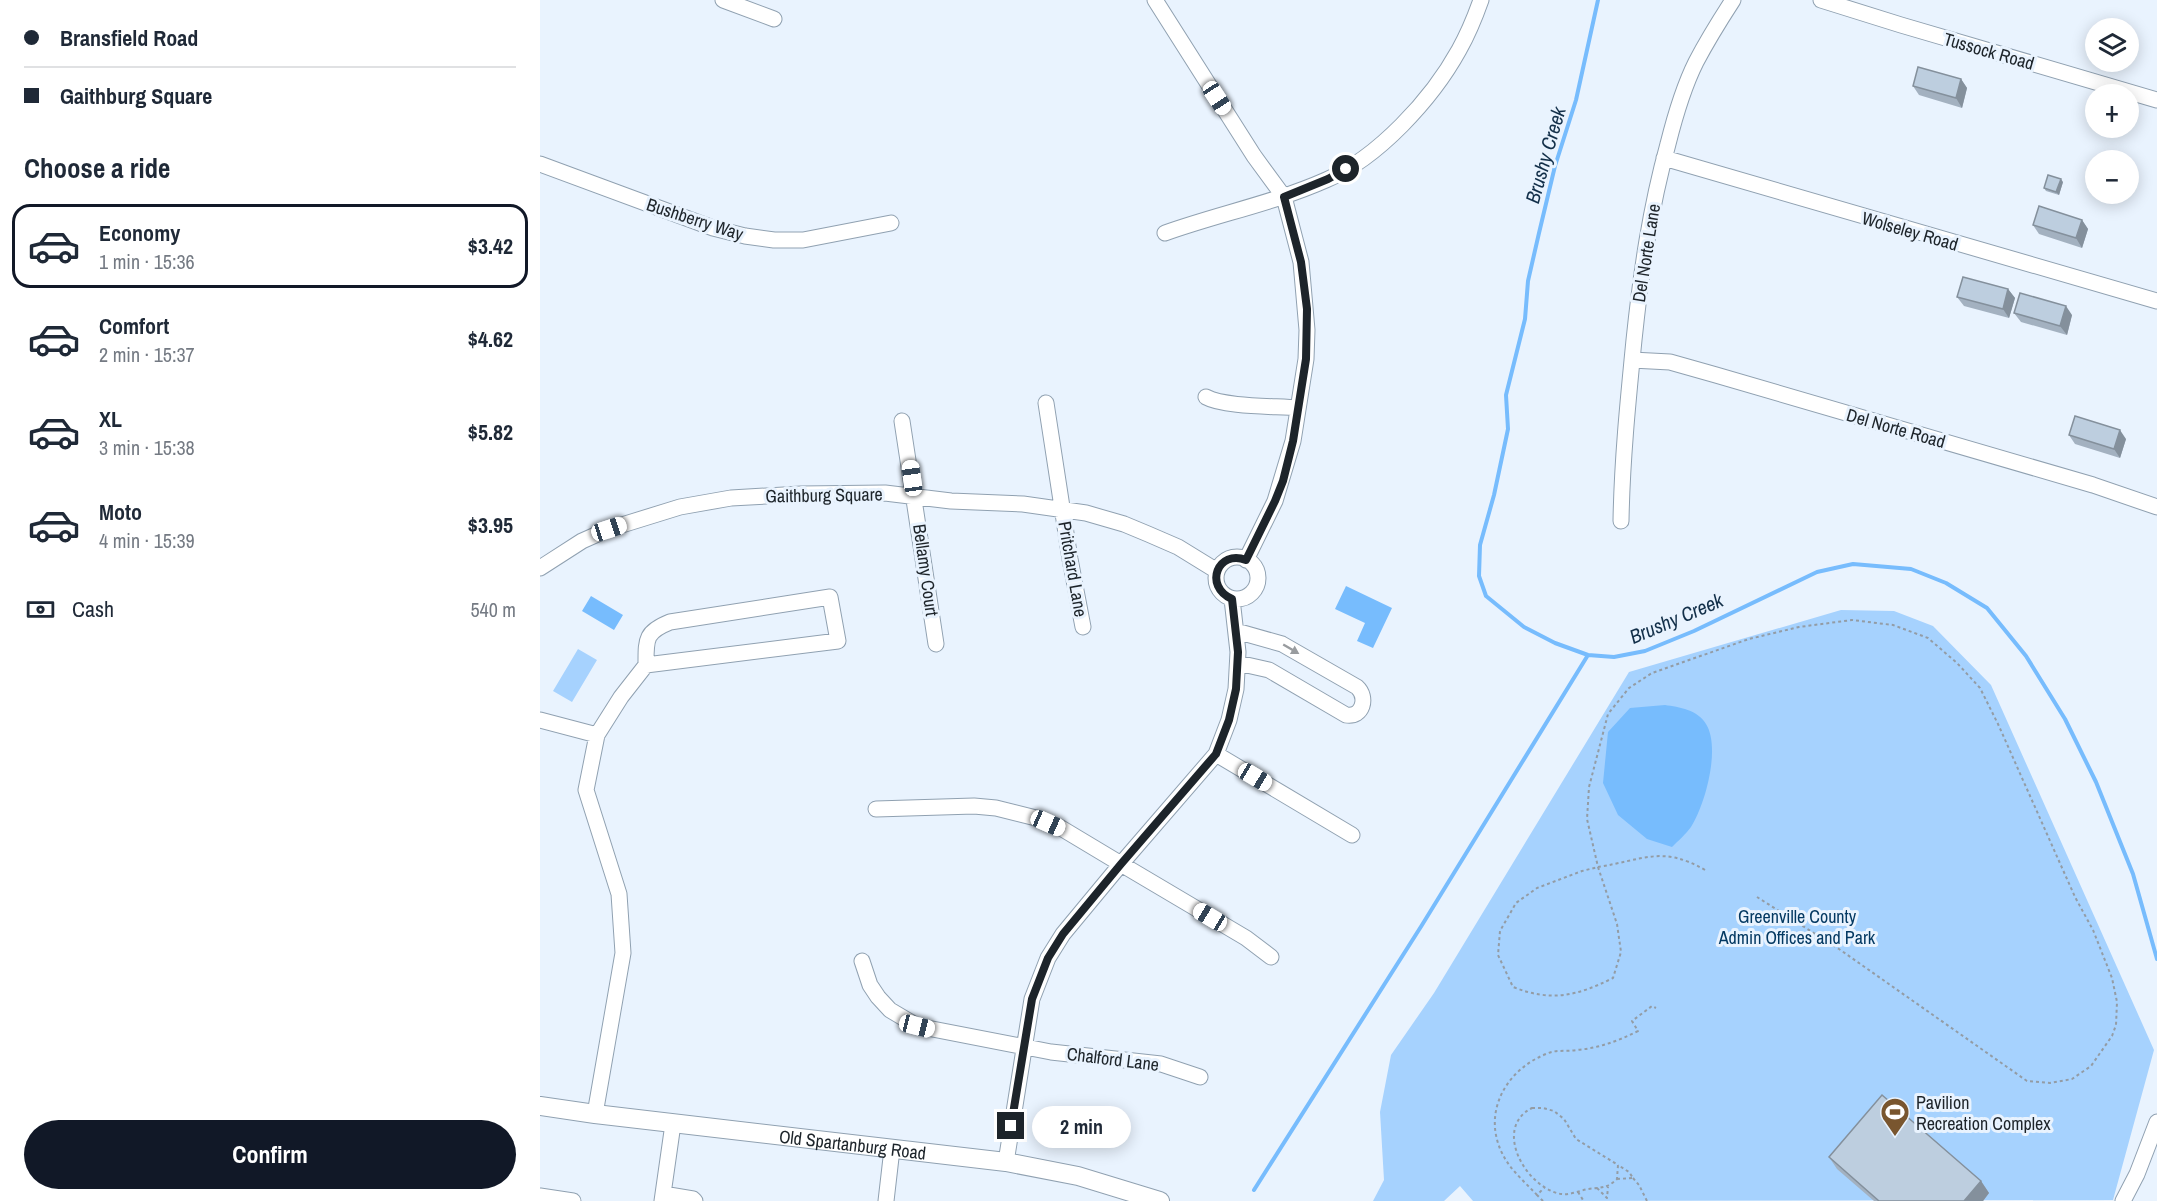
<!DOCTYPE html>
<meta charset="utf-8">
<style>
:root{--surface:#fff;--page:#f6f6f7;--text:#1f2937;--muted:#747a83;--line:#e0e1e3;--accent:#111827}
body{margin:0;font-family:"Archivo Narrow",sans-serif;background:var(--page);color:var(--text);height:100vh;display:flex;flex-direction:column;font-size:22px;white-space:nowrap}
*{box-sizing:border-box;margin:0}
p{font-size:20px;color:var(--muted)}
.icon{flex:none;width:33px;height:33px;fill:none;stroke:currentColor;stroke-width:2;stroke-linecap:round;stroke-linejoin:round}
.map{position:relative;flex:1;overflow:hidden}
.side{display:flex;flex-direction:column;background:var(--surface);width:540px}
.side>*{flex:none}
.guide{display:grid;align-content:center;height:132px;padding:0 24px;background:var(--surface)}
.tools{position:absolute;left:1545px;top:18px;display:grid;gap:12px}
.tools a{display:grid;place-items:center;width:54px;height:54px;border-radius:50%;background:var(--surface);box-shadow:0 3px 15px #0003;font-size:30px}
.end{position:absolute;width:27px;height:27px;margin:-14px;border:8px solid #1d242a;background:#fff;box-shadow:0 0 0 3px #fff}
.from{border-radius:50%}
.bubble{position:absolute;height:42px;border-radius:21px;background:var(--surface);box-shadow:0 3px 15px #0003;font-size:20px;font-weight:700;line-height:42px;text-align:center}
.car{position:absolute;width:18px;height:36px;margin:-18px -9px;border-radius:8px;box-shadow:0 0 4px 2px #0007;background:linear-gradient(#fff 24%,#345 0 40%,#fff 0 76%,#345 0 86%,#fff 0)}
.guide b{display:flex;align-items:center;gap:21px;height:57px;font-size:22px}
.guide b+b{border-top:2px solid var(--line)}
.guide i{width:15px;height:15px;background:var(--text)}
ul{padding:0;list-style:none}
li{display:flex;align-items:center;gap:18px;height:84px;margin:0 12px 9px;padding:0 12px;border:3px solid transparent;border-radius:18px}
li div{flex:1}
li b{display:block;font-size:22px}
li em{font-style:normal;font-weight:700}
li.on{border-color:var(--accent)}
li>.icon{width:54px;height:54px;stroke-width:1.5}
h2{padding:0 24px;font-size:27px;line-height:72px}
.pay{display:flex;align-items:center;gap:15px;height:66px;padding:0 24px;font-size:22px}
.pay p{margin-inline-start:auto}
.primary-button{display:flex;gap:12px;margin-top:auto;padding:12px 24px}
.primary-button a{flex:1;height:69px;border-radius:36px;background:var(--accent);color:#fff;font-size:24px;font-weight:700;line-height:69px;text-align:center}
main{display:flex;flex:1;min-height:0}
.map>svg:first-child{display:block}
.green{fill:#a6d2fe}
.water{fill:#77bcfd}
.lines{fill:none;stroke-linecap:round;stroke-linejoin:round}
.stream{stroke:#77bcfd;stroke-width:4}
.minor-casing{stroke:#90a1b1;stroke-width:17}
.major-casing{stroke:#90a1b1;stroke-width:20}
.path{stroke:#939ca5;stroke-width:2;stroke-dasharray:3 3;stroke-linecap:butt}
.minor{stroke:#fff;stroke-width:15}
.major{stroke:#fff;stroke-width:18}
.wall{fill:#a3b1c0}
.shaded-wall{fill:#84909c}
.building{fill:#bdcedf;stroke:#84909c;stroke-width:1.5}
.oneway{fill:#999c9f}
.route{stroke:#1d242a;stroke-width:8}
.labels{text-anchor:middle;dominant-baseline:central;stroke-width:6;stroke-linejoin:round;paint-order:stroke}
.street-label{font-size:18px;fill:#1d242a;stroke:#e9f3fe}
.park-label{font-size:18px;fill:#043962;stroke:#e9f3fe}
.poi-label{font-size:18px;fill:#1d242a;stroke:#e9f3fe;text-anchor:start}
.water-label{font-size:20px;font-style:italic;fill:#122f49;stroke:#e9f3fe}
</style>
<main>
<section class="side">
<div class="guide">
<b><i class="from"></i>Bransfield Road</b>
<b><i></i>Gaithburg Square</b>
</div>
<h2>Choose a ride</h2>
<ul>
<li class="on"><svg class="icon" aria-label="car" viewBox="0 0 24 24"><path d="M5 17H2v-5l4-1 3-4h7l3 4 3 1v5h-3M9 17h6M6 11h13"/><circle cx="7" cy="17" r="2"/><circle cx="17" cy="17" r="2"/></svg><div><b>Economy</b><p>1 min · 15:36</p></div><em>$3.42</em></li>
<li><svg class="icon" aria-label="car" viewBox="0 0 24 24"><path d="M5 17H2v-5l4-1 3-4h7l3 4 3 1v5h-3M9 17h6M6 11h13"/><circle cx="7" cy="17" r="2"/><circle cx="17" cy="17" r="2"/></svg><div><b>Comfort</b><p>2 min · 15:37</p></div><em>$4.62</em></li>
<li><svg class="icon" aria-label="car" viewBox="0 0 24 24"><path d="M5 17H2v-5l4-1 3-4h7l3 4 3 1v5h-3M9 17h6M6 11h13"/><circle cx="7" cy="17" r="2"/><circle cx="17" cy="17" r="2"/></svg><div><b>XL</b><p>3 min · 15:38</p></div><em>$5.82</em></li>
<li><svg class="icon" aria-label="car" viewBox="0 0 24 24"><path d="M5 17H2v-5l4-1 3-4h7l3 4 3 1v5h-3M9 17h6M6 11h13"/><circle cx="7" cy="17" r="2"/><circle cx="17" cy="17" r="2"/></svg><div><b>Moto</b><p>4 min · 15:39</p></div><em>$3.95</em></li>
</ul>
<div class="pay"><svg class="icon" aria-label="cash" viewBox="0 0 24 24"><path d="M3 7h18v10H3z"/><circle cx="12" cy="12" r="2"/></svg>Cash<p>540 m</p></div>
<div class="primary-button"><a>Confirm</a></div>
</section>
<div class="map">
<svg width="1617" height="1201" viewBox="0 0 1617 1201">
<rect width="100%" height="100%" fill="#e9f3fe"/>
<path class="green" d="M1301 610 1354 611 1393 626 1451 685 1614 1050 1573 1200 933 1201 920 1186 904 1201H833L844 1180 840 1112 851 1055 894 993 1089 672Z
M38 649 57 660 32 702 13 691Z"/>
<path class="water" d="M806 586 852 608 833 648 817 641 825 623 795 609Z
M51 596 83 615 74 630 42 611Z
M1125 705C1139 707 1158 710 1166 724 1181 748 1165 805 1151 827 1146 834 1138 841 1132 847L1107 839 1078 815 1063 783 1068 732 1090 708Z"/>
<g class="lines">
<path class="stream" d="M1058 0 1036 100 1015 166 999 233 988 281 985 319 966 395 968 429 954 495 940 545 939 576 946 596 984 627 1015 643 1048 655 1074 657 1105 651 1154 631 1277 572 1313 564 1371 569 1406 583 1447 608 1486 656 1525 719 1556 782 1593 874 1617 959
M714 1190 882 925 1048 655"/>
<g class="minor-casing">
<path id="minor" d="M183 0 234 19
M615 0 714 156 744 197 761 262 767 330 766 359 753 441 735 501 706 560
M1281 0 1361 25 1617 100
M1124 158 1617 301
M0 164 173 228 205 236 234 240H263L351 223
M625 233C678 214 734 203 786 180 838 158 892 99 919 50 928 34 935 17 941 0
M1092 360 1130 362 1176 375 1553 485 1617 507
M666 397C684 407 735 406 758 408
M506 403 530 559 543 627
M362 421 396 644
M1081 521C1082 461 1088 401 1094 340 1101 273 1110 209 1128 144 1135 116 1143 88 1156 62 1167 41 1180 20 1193 0
M676 578a21 21 0 1 1 42 0a21 21 0 1 1-42 0Z
M0 568 42 541 69 529 140 507 191 498 261 494 345 493 411 501 483 504 546 513 584 524 608 534 638 547 677 571
M696 631 742 644 817 687C828 697 823 718 806 715L729 670 698 663
M0 720 57 735
M676 754 812 835
M336 809 434 806 456 808 496 818 521 828 581 864 706 938 731 957
M322 961 330 985 338 997 350 1010 377 1026 511 1052 621 1064 660 1077
M55 1114 83 953 79 894 46 790 57 735 81 697 106 665 298 641 290 597 130 622C105 632 106 639 106 665
M466 1162 492 999 508 958 523 934 581 864 676 754 689 720 696 689 698 652 692 599
M123 1194 153 1199 155 1201
M0 1196 33 1201
M122 1201 133 1124
M346 1201 352 1149
M1583 1201 1597 1174 1617 1122"/>
</g>
<g class="major-casing">
<g id="major">
<path id="s1" d="M0 1106 55 1114 466 1162 538 1176 620 1201"/>
</g>
</g>
<path class="path" d="M1058 867 1077 924 1081 952 1073 978C1037 996 1011 1002 973 987L958 955 960 931 976 903 997 888 1042 871Z
M1165 870C1122 845 1103 860 1058 867L1047 819 1049 787 1068 714 1089 688 1112 673 1209 639 1259 627 1312 620 1353 625 1388 638 1417 663 1440 688 1458 724 1535 897 1553 930 1572 978 1577 1002 1576 1025 1572 1036 1551 1066 1532 1079 1510 1083 1487 1081 1299 949 1217 897
M992 1108H1003L1014 1111 1024 1119 1036 1139 1078 1165 1077 1179C1066 1189 1062 1187 1048 1189 1039 1191 1030 1195 1021 1194 986 1188 952 1128 992 1108Z
M1093 1178 1099 1185 1107 1201
M1077 1179 1093 1178 1089 1172 1078 1165
M1057 1188 1067 1198 1068 1187
M1038 1192 1043 1200
M997 1195C985 1182 970 1170 962 1153 942 1112 966 1070 1006 1054 1016 1049 1026 1052 1037 1050 1059 1048 1078 1041 1098 1031L1092 1021 1112 1006 1116 1008
M1003 1201 997 1195 1004 1188"/>
<use href="#minor" class="minor"/>
<use href="#major" class="major"/>
</g>
<path class="wall" d="M1421 79 1427 88 1422 108 1379 95 1373 86Z
M1523 182 1519 195 1506 191 1504 188Z
M1542 220 1548 229 1542 248 1499 234 1493 225Z
M1468 289 1475 298 1469 318 1424 306 1417 297Z
M1474 313 1532 315 1527 335 1481 322Z
M1529 435 1586 439 1580 458 1535 444Z
M1289 1157 1441 1181 1449 1193 1443 1201H1334L1297 1169Z"/>
<path class="shaded-wall" d="M1421 79 1427 88 1422 108 1416 98Z
M1521 179 1523 182 1519 195 1516 192Z
M1542 220 1548 229 1542 248 1536 238Z
M1468 289 1475 298 1469 318 1463 309Z
M1526 306 1532 315 1527 335 1520 326Z
M1580 430 1586 439 1580 458 1574 449Z
M1441 1181 1449 1193 1443 1201H1424Z"/>
<path class="building" d="M1378 67 1421 79 1416 98 1373 86Z
M1508 175 1521 179 1516 192 1504 188Z
M1499 206 1542 220 1536 238 1493 225Z
M1423 277 1468 289 1463 309 1417 297Z
M1480 293 1526 306 1520 326 1474 313Z
M1535 416 1580 430 1574 449 1529 435Z
M1342 1095 1441 1181 1424 1201H1339L1289 1157Z"/>
<defs><path id="oneway-solid" d="M-6-.8H1V-3.2L6.5 0L1 3.2V.8H-6Z" transform="scale(1.5)"/></defs>
<use class="oneway" href="#oneway-solid" transform="translate(751 649) rotate(30)"/>
<g class="lines">
<path class="route" d="M471 1126 492 999 508 958 523 934 581 864 676 754 689 720 696 689 698 652 692 599C663 586 678 549 706 560L735 501 743 481 753 441 766 359 767 309 761 262 744 197 788 179 806 169"/>
</g>
<defs>
<g id="stadium-pin" transform="scale(1.5)"><path d="M0 17L-7.5 6A9.5 9.5 0 1 1 7.5 6Z" fill="#79562f" stroke="#e9f3fe"/><path d="M0-5a6.5 5 0 1 0 0 10a6.5 5 0 1 0 0-10ZM-3.5-1.8h7v3.6h-7Z" fill="#fff"/></g>
</defs>
<g fill-rule="evenodd">
<use href="#stadium-pin" x="1355" y="1112"/>
</g>
<g class="labels">
<g class="street-label">
<text transform="translate(1449 51) rotate(16)">Tussock Road</text>
<text transform="translate(155 219) rotate(18)">Bushberry Way</text>
<text transform="translate(1370 231) rotate(16)">Wolseley Road</text>
<text transform="translate(1106 253) rotate(-81)">Del Norte Lane</text>
<text transform="translate(1356 428) rotate(16)">Del Norte Road</text>
<text transform="translate(284 495) rotate(-1)">Gaithburg Square</text>
<text transform="translate(533 569) rotate(80)">Pritchard Lane</text>
<text transform="translate(386 570) rotate(82)">Bellamy Court</text>
<text transform="translate(573 1059) rotate(7)">Chalford Lane</text>
<text stroke="none"><textPath href="#s1" startOffset="315">Old Spartanburg Road</textPath></text>
</g>
<g class="park-label">
<text x="1257" y="916">Greenville County<tspan x="1257" dy="21">Admin Offices and Park</tspan></text>
</g>
<g class="poi-label">
<text x="1376" y="1102">Pavilion<tspan x="1376" dy="21">Recreation Complex</tspan></text>
</g>
<g class="water-label">
<text transform="translate(1005 155) rotate(-74)">Brushy Creek</text>
<text transform="translate(1136 618) rotate(-23)">Brushy Creek</text>
</g>
</g>
</svg>
<div class="tools">
<a><svg class="icon" aria-label="layers" viewBox="0 0 24 24"><path d="M12 4l9 5-9 5-9-5zM3 14l9 5 9-5"/></svg></a>
<a>+</a>
<a>−</a>
</div>
<i class="end from" style="left:806px;top:169px"></i>
<i class="end" style="left:471px;top:1126px"></i>
<div class="bubble" style="left:492px;top:1106px;width:99px">2 min</div>
<i class="car" style="left:677px;top:98px;rotate:147deg"></i>
<i class="car" style="left:372px;top:478px;rotate:352deg"></i>
<i class="car" style="left:69px;top:529px;rotate:72deg"></i>
<i class="car" style="left:715px;top:777px;rotate:121deg"></i>
<i class="car" style="left:508px;top:823px;rotate:114deg"></i>
<i class="car" style="left:670px;top:917px;rotate:301deg"></i>
<i class="car" style="left:377px;top:1026px;rotate:104deg"></i>
</div>
</main>
